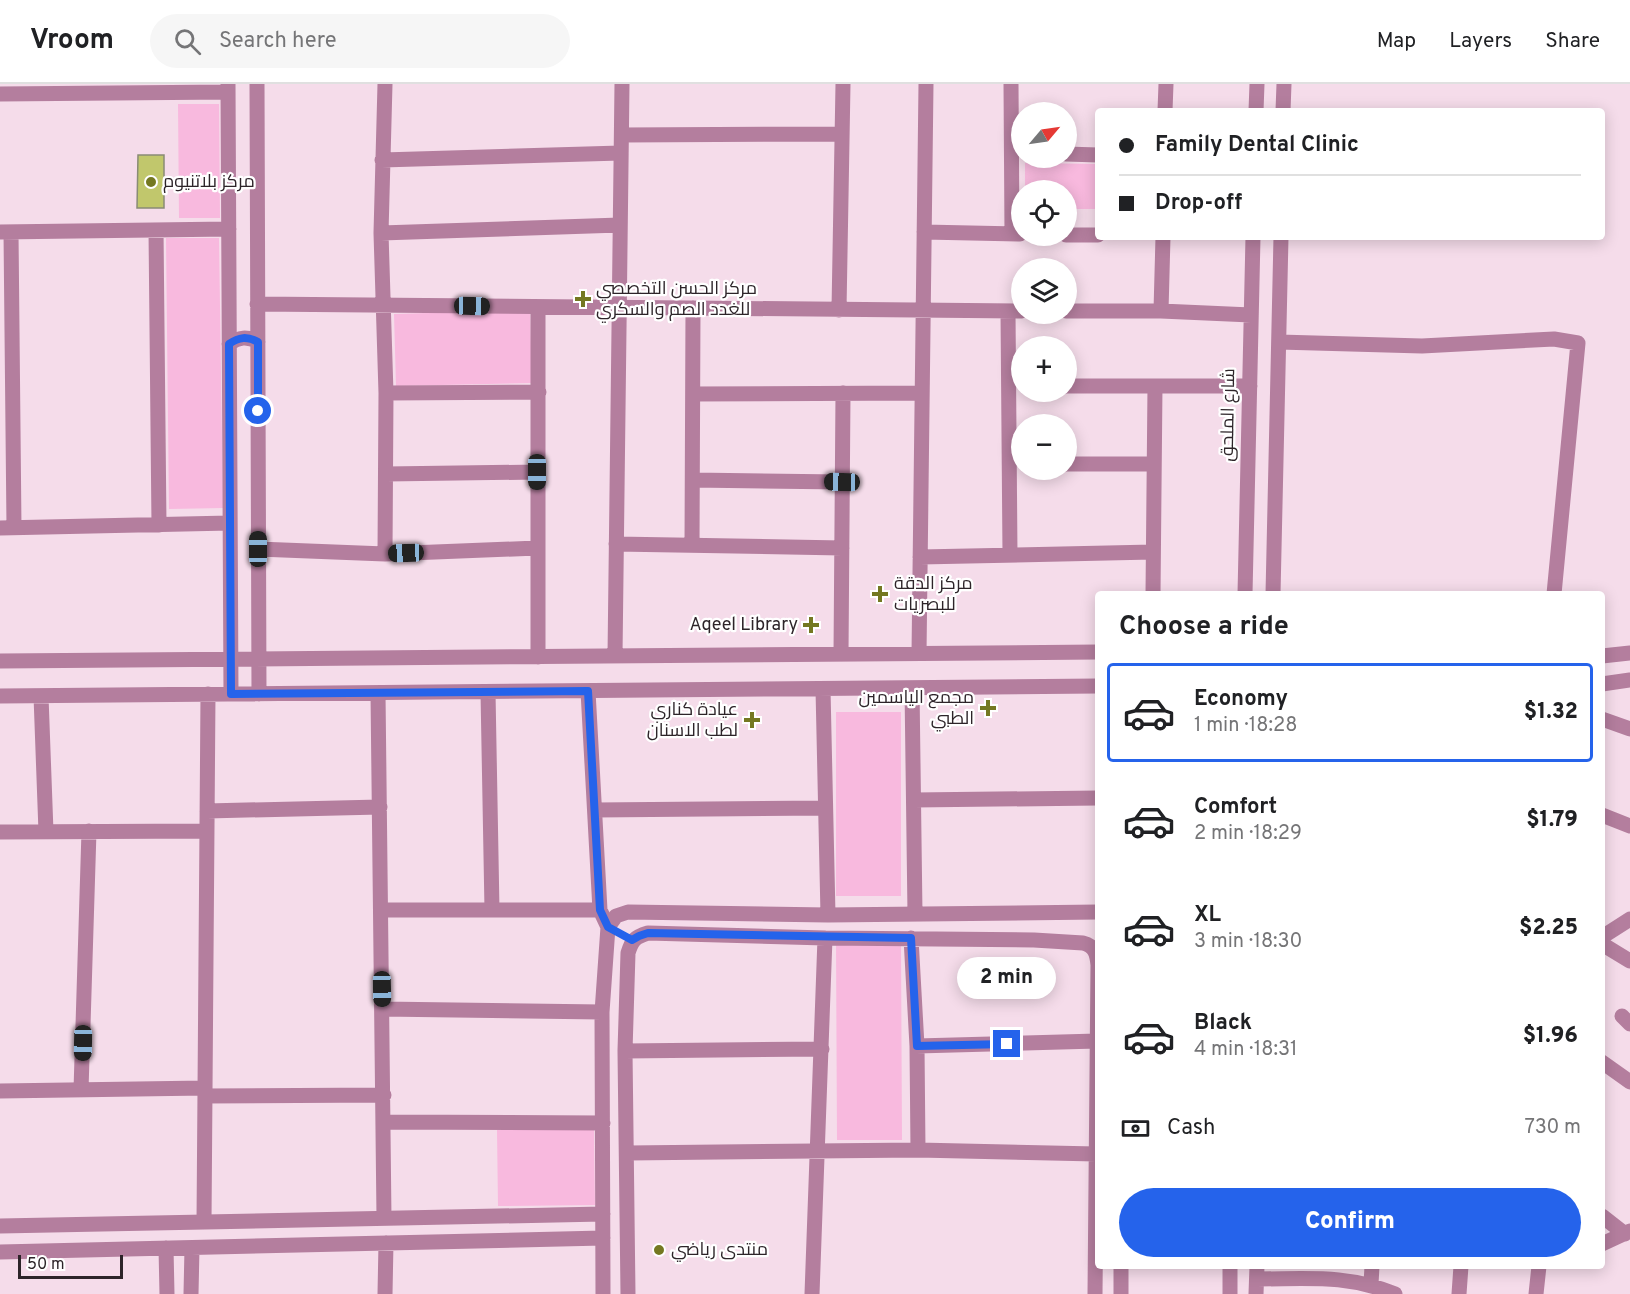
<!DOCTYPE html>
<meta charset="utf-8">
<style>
:root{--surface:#fff;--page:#f6f6f6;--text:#202124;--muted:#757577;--line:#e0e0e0;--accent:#2563eb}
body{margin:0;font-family:Overpass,Cairo,sans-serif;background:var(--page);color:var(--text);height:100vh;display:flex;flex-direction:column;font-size:22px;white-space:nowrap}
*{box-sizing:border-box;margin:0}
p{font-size:20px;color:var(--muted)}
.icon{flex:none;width:33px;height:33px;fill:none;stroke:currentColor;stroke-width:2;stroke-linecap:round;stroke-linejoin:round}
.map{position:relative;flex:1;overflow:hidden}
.sheet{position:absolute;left:1095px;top:507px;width:510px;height:678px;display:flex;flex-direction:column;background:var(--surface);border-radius:6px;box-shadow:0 3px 15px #0003}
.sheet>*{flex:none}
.hud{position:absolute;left:1095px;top:24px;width:510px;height:132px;border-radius:6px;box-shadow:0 3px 15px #0003;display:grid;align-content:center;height:132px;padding:0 24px;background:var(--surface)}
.needle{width:39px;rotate:61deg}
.controls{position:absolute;left:1011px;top:18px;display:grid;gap:12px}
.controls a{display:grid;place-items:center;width:66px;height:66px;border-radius:50%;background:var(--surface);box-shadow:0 3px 15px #0003;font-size:30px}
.scale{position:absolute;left:18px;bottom:15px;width:105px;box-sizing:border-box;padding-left:6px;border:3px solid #2d2429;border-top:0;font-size:16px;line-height:21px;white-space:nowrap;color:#2d2429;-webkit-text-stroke:4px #fff;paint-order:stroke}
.end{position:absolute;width:27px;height:27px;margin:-14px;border:8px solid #2563eb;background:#fff;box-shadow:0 0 0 3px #fff}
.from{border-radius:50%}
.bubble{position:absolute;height:42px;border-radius:21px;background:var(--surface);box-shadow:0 3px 15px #0003;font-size:20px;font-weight:800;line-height:42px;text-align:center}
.car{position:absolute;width:18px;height:36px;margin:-18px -9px;border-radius:8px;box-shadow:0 0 4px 2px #0007;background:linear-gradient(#222 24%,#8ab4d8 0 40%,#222 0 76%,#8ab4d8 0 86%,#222 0)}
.hud b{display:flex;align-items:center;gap:21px;height:57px;font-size:22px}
.hud b+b{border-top:2px solid var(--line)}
.hud i{width:15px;height:15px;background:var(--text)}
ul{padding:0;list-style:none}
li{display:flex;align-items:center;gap:18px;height:99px;margin:0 12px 9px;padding:0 12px;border:3px solid transparent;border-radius:6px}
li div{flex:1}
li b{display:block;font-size:22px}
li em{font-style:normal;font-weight:800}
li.selected{border-color:var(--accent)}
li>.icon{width:54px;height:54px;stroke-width:1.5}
h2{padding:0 24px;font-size:27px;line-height:72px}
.pay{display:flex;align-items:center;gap:15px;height:66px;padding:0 24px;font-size:22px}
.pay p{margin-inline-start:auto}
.primary-button{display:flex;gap:12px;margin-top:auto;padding:12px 24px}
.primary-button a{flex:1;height:69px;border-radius:36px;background:var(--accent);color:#fff;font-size:24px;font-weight:800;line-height:69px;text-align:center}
header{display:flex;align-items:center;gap:36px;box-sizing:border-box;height:84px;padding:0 30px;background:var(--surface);border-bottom:2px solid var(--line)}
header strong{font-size:28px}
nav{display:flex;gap:33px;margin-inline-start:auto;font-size:21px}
.search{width:420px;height:54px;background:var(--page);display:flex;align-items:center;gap:15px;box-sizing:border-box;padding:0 21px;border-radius:33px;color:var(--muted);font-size:22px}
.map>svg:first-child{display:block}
.green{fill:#f8b9de}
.building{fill:#c1c76c;stroke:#898b75;stroke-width:1.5}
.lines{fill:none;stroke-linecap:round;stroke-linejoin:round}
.minor{stroke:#b47e9e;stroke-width:15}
.route{stroke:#2563eb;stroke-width:8}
.poi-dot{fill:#747821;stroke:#fff;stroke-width:2}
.labels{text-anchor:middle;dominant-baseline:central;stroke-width:4.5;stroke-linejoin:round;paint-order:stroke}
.poi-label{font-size:18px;fill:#2d2429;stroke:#fff;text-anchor:start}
.street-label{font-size:18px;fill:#2d2429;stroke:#fff}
</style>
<header>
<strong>Vroom</strong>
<div class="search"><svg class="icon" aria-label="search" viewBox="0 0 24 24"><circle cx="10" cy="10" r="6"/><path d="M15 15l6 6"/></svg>Search here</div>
<nav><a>Map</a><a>Layers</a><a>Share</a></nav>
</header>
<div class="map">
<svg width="1630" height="1210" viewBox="0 0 1630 1210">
<rect width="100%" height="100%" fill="#f5dcea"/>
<path class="green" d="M178 20H219L220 134H179Z
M1025 79 1098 80V125H1067L1066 106H1025Z
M166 154H219L223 424 169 425Z
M530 226 532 299 396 302 394 230Z
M836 628H901V812H836Z
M836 859H901L902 1056H837Z
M594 1045 595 1121 498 1122 497 1046Z"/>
<path class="building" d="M138 71H164V124H137Z"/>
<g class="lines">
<path class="minor" d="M228 0 231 610
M257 0 259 610
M1011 0 1012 150
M0 10 228 8
M1165 27 1166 0
M1256 27 1257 0
M1283 27 1284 0
M622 51 842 50
M1066 70 1098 71
M382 76 621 69
M156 146 159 441
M0 148 229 145
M11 148 14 444
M924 148 1020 150
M381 149 620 141
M1066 151H1098
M257 220 1022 227
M839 226 843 0
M1066 227H1161L1251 231
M1161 227 1163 153
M1008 228 1010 471
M1279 258 1422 262 1554 255 1578 259 1554 510
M229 260C239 253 247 252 258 258
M1066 302H1250
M386 309 539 308
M694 310 922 309
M1066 380H1154
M386 390 537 388
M693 396 842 398
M0 444 230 439
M616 460 842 464
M692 461 693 224
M258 465 385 470 537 464
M385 470 386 309 381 149 385 0
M920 473 1153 468
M1153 510 1155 302
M1245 510 1253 153
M1273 510 1281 153
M841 570 843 309
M919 570 926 0
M615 572 622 0
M1602 572 1630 569
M538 573V223
M0 577 1098 568
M1602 600 1630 596
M912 604 915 830
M823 605 828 831
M588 607 600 826 608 843 602 928 603 1210
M488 608 492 826
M378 609 384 1134
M0 612 1098 602
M41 612 46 748
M1602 635 1630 645
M914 716 1098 714
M595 726 824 724
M207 727 380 723
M1602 731 1630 742
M0 748 207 747
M381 826H600
M608 843 616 832 628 828 828 831 1098 828
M1602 853 1630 835
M911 854 917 962 918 1066
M1602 860 1630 877
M382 925 602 928
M1622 932 1630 940
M917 962 1097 957
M625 967 822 965
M1602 978 1630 998
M81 1006 89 747
M0 1007 205 1004
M205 1012 384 1011
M384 1038 603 1039
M628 1069 918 1066 1096 1070
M1602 1132 1625 1150
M204 1138 208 610
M0 1142 603 1130
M1602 1160 1630 1147
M166 1164 167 1210
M0 1168 603 1154
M1257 1195C1308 1195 1347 1190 1395 1210
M1371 1200 1372 1182
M191 1210 192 1164
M385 1210 386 1159
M628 1210 625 967 628 869C632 856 635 853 648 849L825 854 1034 856 1083 859C1095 862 1097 870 1098 881L1095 1210
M812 1210 825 854
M1121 1210V1182
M1230 1210V1182
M1256 1210 1257 1182
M1459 1210 1461 1182
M1536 1210 1539 1182"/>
</g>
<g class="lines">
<path class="route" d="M258 327V258C247 252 239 253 229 260L231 610 588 607 600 826 608 843 632 856 639 852 648 849 911 854 917 962 1007 960"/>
</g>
<g class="poi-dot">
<circle cx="151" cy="98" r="6"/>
<path d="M580 206h6v6h6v6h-6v6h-6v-6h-6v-6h6z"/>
<path d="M877 501h6v6h6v6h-6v6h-6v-6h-6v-6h6z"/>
<path d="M808 532h6v6h6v6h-6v6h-6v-6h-6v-6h6z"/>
<path d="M985 615h6v6h6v6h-6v6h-6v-6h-6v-6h6z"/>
<path d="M749 627h6v6h6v6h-6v6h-6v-6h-6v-6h6z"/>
<circle cx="659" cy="1166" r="6"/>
</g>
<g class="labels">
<g class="poi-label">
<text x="163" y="98">مركز بلاتنيوم</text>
<text x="596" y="205">مركز الحسن التخصصي<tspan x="596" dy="21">للغدد الصم والسكري</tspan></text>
<text x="894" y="500">مركز الدقة<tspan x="894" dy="21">للبصريات</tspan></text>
<text x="798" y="541" text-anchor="end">Aqeel Library</text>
<text x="974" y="614" text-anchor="end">مجمع الياسمين<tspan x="974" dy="21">الطبي</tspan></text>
<text x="738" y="626" text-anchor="end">عيادة كناري<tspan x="738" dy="21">لطب الاسنان</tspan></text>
<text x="671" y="1166">منتدى رياضي</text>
</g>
<g class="street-label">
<text transform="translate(1229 331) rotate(-89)">شارع الملحق</text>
</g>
</g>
</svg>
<div class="controls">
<a><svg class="needle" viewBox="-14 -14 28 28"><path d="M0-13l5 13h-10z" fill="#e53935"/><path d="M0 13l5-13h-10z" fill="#757577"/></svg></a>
<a><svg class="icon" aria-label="locate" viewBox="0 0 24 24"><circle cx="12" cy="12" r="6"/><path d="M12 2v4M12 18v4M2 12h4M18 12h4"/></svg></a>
<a><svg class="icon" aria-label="layers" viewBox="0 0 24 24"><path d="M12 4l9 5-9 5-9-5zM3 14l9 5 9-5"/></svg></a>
<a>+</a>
<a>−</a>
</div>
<div class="scale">50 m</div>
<i class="end from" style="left:258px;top:327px"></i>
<i class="end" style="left:1007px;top:960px"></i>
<div class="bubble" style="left:957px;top:873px;width:99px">2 min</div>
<i class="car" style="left:472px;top:222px;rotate:91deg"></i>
<i class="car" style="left:537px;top:388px;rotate:180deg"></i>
<i class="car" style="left:842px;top:398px;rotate:271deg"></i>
<i class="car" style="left:258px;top:465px;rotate:0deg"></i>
<i class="car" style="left:406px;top:469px;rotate:268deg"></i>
<i class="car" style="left:382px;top:905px;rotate:179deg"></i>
<i class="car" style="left:83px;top:959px;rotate:181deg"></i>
<div class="hud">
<b><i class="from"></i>Family Dental Clinic</b>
<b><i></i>Drop-off</b>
</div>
<section class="sheet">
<h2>Choose a ride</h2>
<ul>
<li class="selected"><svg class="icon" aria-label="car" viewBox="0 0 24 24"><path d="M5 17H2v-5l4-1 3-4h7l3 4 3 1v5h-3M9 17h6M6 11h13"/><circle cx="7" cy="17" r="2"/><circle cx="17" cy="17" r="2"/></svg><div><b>Economy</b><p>1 min · 18:28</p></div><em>$1.32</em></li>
<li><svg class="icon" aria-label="car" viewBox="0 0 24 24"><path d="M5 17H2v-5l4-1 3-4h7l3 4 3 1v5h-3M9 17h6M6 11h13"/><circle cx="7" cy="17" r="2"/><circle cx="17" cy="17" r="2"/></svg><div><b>Comfort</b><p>2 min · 18:29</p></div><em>$1.79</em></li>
<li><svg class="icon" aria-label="car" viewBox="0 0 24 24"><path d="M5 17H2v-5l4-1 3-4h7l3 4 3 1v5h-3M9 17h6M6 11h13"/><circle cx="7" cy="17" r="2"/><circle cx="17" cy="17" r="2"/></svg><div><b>XL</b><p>3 min · 18:30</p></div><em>$2.25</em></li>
<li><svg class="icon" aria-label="car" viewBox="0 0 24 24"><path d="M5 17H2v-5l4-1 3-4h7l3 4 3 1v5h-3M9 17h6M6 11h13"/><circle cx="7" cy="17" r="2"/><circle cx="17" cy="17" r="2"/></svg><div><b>Black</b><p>4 min · 18:31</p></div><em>$1.96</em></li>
</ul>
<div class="pay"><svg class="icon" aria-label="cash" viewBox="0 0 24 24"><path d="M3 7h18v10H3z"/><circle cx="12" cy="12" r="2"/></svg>Cash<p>730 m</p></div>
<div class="primary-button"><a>Confirm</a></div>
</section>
</div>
